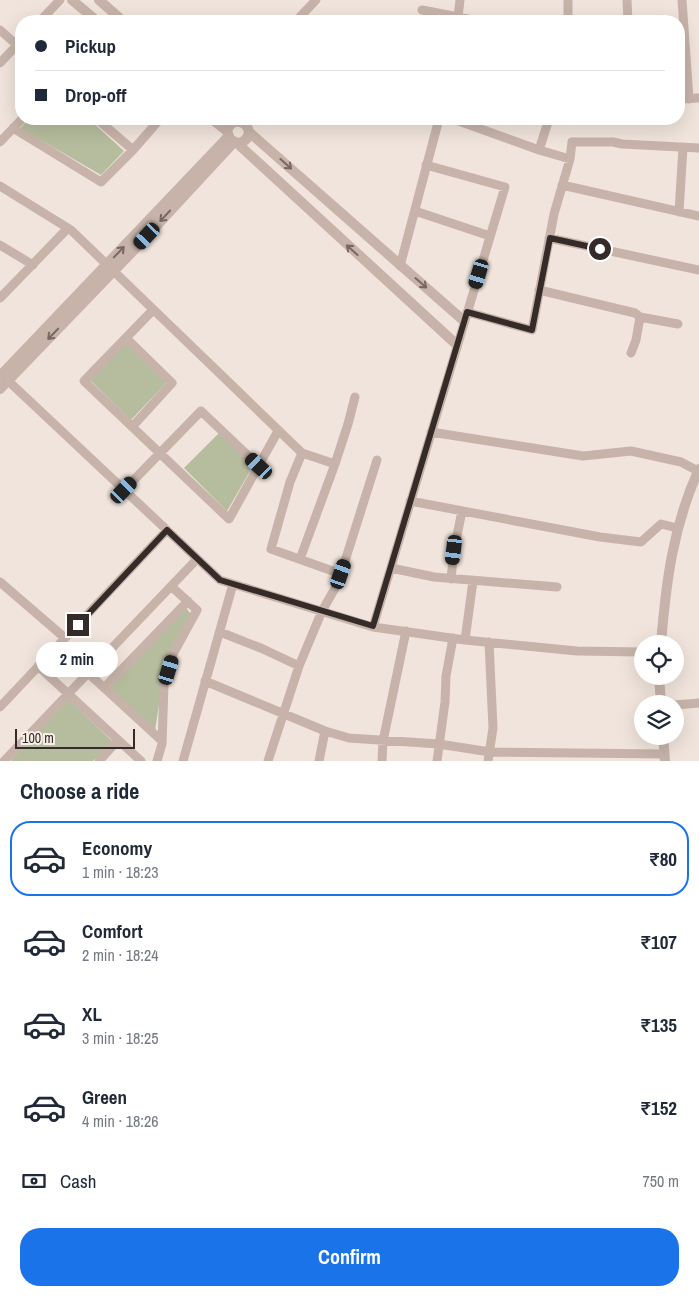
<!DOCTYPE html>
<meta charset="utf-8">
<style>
:root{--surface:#fff;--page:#f2f2f3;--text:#1f2937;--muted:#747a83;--line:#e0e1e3;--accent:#1a73e8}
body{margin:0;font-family:"Archivo Narrow",sans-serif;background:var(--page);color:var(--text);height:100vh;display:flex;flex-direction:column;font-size:19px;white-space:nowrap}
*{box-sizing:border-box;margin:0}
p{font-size:16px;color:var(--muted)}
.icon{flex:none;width:28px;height:28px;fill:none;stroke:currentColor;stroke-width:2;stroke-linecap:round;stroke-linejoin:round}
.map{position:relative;height:761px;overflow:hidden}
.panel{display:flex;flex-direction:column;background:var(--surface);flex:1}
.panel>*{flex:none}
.top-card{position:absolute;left:15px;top:15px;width:670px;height:110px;border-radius:20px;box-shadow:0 5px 20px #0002;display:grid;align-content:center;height:110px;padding:0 20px;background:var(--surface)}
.fabs{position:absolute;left:634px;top:635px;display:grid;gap:10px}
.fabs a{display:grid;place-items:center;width:50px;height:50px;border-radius:50%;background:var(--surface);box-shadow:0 5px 20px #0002;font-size:25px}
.scale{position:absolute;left:15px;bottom:12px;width:120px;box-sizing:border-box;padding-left:5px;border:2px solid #352b29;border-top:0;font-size:14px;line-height:18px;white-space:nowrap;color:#352b29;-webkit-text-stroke:4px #f8efe8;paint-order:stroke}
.end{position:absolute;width:22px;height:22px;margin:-11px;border:6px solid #352b29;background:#fff;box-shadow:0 0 0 2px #fff}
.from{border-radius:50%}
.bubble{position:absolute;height:35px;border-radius:18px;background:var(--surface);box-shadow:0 5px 20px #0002;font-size:16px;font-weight:800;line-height:35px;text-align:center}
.car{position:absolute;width:15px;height:30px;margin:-15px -8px;border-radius:6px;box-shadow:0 0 4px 1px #0007;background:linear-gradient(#222 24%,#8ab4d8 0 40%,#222 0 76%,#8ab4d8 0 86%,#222 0)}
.top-card b{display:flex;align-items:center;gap:18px;height:48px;font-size:19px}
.top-card b+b{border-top:1px solid var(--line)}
.top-card i{width:12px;height:12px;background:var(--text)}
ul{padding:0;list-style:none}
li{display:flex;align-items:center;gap:15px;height:75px;margin:0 10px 8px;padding:0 10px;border:2px solid transparent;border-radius:20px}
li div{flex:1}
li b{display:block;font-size:19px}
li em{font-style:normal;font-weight:800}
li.selected{border-color:var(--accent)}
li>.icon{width:45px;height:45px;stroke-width:1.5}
h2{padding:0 20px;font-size:22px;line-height:60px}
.pay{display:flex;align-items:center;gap:12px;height:55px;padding:0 20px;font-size:19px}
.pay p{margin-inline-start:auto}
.cta{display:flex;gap:10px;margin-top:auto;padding:10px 20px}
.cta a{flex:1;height:58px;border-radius:20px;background:var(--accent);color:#fff;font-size:20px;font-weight:800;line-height:58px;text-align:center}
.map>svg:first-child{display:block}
.green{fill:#b6bd9e}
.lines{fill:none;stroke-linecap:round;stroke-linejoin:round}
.minor{stroke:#c7b3a9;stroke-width:9}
.tertiary{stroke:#c7b3a9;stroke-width:10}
.oneway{stroke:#776863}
.route{stroke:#352b29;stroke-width:6}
</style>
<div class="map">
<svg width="699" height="761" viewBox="0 0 699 761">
<rect width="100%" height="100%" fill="#f0e4dc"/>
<path class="green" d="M29 119H89L124 151 101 175 20 128Z
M126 342 167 382 131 420 90 380Z
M219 433 253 466 227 511 184 468Z
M186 608 191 614 165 664 155 731 110 688Z
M68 699 112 741 93 761H12L11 760Z"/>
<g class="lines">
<path class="minor" d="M568 0V21
M627 0 628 21
M682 0 689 99
M422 10 458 17 460 0
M40 21 60 0
M296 21 316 0
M457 21 458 17 477 21
M0 30 17 45
M0 63 21 41
M679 99 699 98
M97 119 133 150
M453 119 539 150
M549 119 539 150 570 159
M13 128 101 182 133 150 160 119
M0 142 22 119
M562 185 699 216
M0 186 71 230 302 453 290 482 271 549 341 574
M415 211 490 236
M679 212 683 147
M549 238 699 270
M0 245 33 265
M400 266 439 119
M539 290 635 313 640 317 678 324
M0 298 68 228
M153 310 84 381 229 519 278 431
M467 312 532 330 554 214 570 159 572 142H613L622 144 699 148
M126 338 172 383 132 427
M631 353 636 340 640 317
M3 376 220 580 373 627 505 187 426 165
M431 432 583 456 631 451 681 462 698 471
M302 453 335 464 348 424 355 397
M124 490 201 411 259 466
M410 501 600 537 641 542 661 524 677 528
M300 559 335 464
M391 568 434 577 557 587
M451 579 454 550 462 511
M0 582 65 638
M373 627 465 640 577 651 642 652
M220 632 263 649 299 666
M465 640 473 581
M38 666 141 761
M88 673 162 741
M205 681 325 731 349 738 439 744 490 752 664 754
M104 688 188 601
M675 705 699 703
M0 707 167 530
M4 761 197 559
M99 761 118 740
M157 761 162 744 164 685 173 654 197 610 171 586
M183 761 233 584
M268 761 299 666 322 611 338 583 377 460
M319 761 325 731
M382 761 383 741 406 631
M437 761 445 702 446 676 453 638
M488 761 493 728 489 642"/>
<path class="tertiary" d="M72 0 97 21
M99 0 123 21
M212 119 227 131
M249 132C248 139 244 143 237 143L230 139 227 131C231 118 246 119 249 132L464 321
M237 143 457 345
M0 376 228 137
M0 389 135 249 234 142
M661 644C666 582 673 526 699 469
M659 676 661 704
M663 736 665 761"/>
</g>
<defs><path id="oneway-shaft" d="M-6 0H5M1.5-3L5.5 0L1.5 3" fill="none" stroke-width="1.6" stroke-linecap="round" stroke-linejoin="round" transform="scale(1.25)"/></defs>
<g class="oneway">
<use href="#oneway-shaft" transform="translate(286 164) rotate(42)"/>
<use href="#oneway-shaft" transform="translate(165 216) rotate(133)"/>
<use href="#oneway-shaft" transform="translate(352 250) rotate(-138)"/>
<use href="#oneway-shaft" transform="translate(119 252) rotate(-46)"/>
<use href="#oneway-shaft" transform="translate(421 283) rotate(41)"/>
<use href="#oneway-shaft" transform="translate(53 334) rotate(134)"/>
</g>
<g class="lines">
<path class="route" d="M78 625 167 530 220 580 373 626 467 312 532 330 550 238 600 249"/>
</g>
</svg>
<div class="fabs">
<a><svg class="icon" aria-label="locate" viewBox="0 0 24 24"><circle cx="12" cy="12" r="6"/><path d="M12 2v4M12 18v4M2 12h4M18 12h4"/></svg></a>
<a><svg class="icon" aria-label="layers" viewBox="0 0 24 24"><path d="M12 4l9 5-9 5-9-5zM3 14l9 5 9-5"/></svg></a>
</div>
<div class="scale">100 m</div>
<i class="end from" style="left:600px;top:249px"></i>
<i class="end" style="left:78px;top:625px"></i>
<div class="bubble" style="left:36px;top:642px;width:82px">2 min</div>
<i class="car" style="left:147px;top:236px;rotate:223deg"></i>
<i class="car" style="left:479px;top:274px;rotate:197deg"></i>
<i class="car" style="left:259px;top:466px;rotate:313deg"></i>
<i class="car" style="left:124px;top:490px;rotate:44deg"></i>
<i class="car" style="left:454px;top:550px;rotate:187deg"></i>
<i class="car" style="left:341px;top:574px;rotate:19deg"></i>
<i class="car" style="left:169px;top:670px;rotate:17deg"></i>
<div class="top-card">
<b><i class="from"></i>Pickup</b>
<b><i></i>Drop-off</b>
</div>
</div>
<section class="panel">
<h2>Choose a ride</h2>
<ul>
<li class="selected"><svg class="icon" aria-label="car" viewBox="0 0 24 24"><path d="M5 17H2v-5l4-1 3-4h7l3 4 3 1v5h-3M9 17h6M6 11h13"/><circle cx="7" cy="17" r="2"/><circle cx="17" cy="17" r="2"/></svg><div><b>Economy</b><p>1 min · 18:23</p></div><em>₹80</em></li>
<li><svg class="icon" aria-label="car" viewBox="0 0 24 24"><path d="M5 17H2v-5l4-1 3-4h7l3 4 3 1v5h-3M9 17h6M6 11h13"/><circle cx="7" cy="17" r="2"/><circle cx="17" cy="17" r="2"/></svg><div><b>Comfort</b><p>2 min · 18:24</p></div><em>₹107</em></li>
<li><svg class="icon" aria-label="car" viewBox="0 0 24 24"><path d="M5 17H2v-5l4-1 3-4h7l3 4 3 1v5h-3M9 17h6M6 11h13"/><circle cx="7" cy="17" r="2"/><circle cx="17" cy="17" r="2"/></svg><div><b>XL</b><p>3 min · 18:25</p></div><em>₹135</em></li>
<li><svg class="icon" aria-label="car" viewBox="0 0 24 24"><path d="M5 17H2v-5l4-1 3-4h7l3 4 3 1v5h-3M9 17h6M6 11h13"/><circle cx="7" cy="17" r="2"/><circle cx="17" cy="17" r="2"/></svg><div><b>Green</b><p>4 min · 18:26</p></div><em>₹152</em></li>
</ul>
<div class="pay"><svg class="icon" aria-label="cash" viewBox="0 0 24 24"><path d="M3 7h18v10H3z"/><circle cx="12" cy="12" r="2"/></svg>Cash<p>750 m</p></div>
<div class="cta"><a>Confirm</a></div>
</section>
